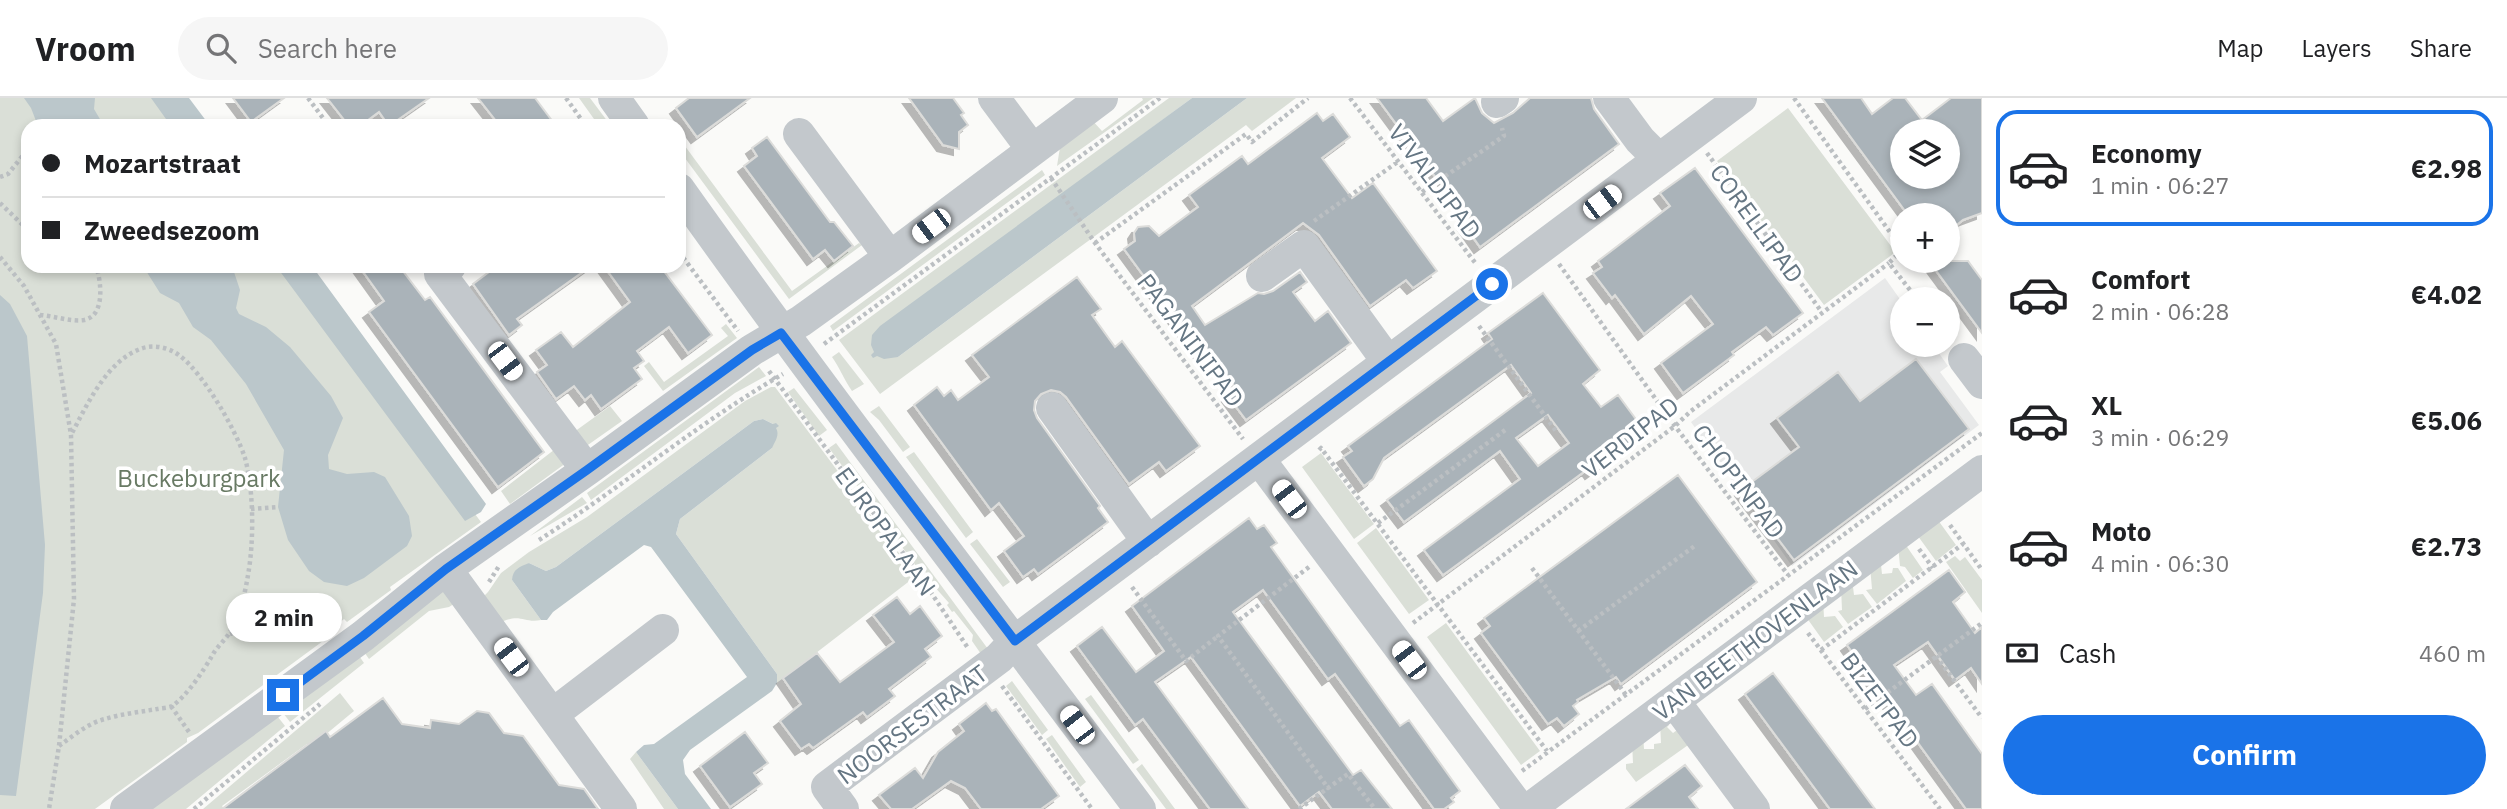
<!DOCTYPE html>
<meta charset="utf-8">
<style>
:root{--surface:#fff;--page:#f6f6f6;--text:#202124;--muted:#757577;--line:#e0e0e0;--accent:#1a73e8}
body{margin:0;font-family:"IBM Plex Sans",sans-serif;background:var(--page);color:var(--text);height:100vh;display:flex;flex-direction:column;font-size:26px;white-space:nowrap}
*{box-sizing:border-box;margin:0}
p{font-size:23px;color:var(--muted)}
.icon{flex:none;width:38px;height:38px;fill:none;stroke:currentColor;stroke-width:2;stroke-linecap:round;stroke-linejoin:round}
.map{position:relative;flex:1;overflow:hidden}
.sheet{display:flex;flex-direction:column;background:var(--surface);width:525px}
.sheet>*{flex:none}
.hud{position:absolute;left:21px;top:21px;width:665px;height:154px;border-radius:21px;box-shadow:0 4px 10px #0003;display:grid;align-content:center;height:154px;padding:0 21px;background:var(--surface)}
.tools{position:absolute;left:1890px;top:21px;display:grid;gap:14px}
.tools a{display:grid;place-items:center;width:70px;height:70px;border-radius:50%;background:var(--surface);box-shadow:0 4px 10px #0003;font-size:35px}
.end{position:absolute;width:32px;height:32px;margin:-16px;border:9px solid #1a73e8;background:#fff;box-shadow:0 0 0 4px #fff}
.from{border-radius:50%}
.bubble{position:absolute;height:49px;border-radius:24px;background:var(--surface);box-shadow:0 4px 10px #0003;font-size:23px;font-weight:800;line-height:49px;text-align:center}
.car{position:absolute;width:21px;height:42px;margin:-21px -10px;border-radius:9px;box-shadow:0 0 5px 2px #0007;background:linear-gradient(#fff 24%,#345 0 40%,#fff 0 76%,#345 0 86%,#fff 0)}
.hud b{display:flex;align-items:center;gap:24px;height:66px;font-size:26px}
.hud b+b{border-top:2px solid var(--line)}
.hud i{width:18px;height:18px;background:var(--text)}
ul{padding:12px 0 0;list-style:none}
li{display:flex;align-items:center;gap:21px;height:116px;margin:0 14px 10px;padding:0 7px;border:4px solid transparent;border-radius:21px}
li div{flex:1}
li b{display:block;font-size:26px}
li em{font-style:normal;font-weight:800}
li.selected{border-color:var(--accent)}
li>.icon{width:63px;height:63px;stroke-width:1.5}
.pay{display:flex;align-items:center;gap:18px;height:77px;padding:0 21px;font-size:26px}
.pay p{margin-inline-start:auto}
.button{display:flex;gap:14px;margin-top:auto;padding:14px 21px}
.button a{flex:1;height:80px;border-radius:42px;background:var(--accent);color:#fff;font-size:28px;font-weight:800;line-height:80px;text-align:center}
header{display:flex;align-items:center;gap:42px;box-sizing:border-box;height:98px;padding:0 35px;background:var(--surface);border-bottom:2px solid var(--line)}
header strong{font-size:33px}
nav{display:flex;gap:38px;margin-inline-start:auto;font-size:24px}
.search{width:490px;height:63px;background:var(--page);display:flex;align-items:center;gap:18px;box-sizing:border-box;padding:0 24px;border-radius:38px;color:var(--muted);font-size:26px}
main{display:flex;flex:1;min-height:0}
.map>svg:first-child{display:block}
.built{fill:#e8e9e9}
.green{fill:#dadfd7}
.water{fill:#bbc7cb}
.building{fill:#aab3b9;stroke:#dcdcda;stroke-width:2;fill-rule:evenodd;filter:url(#shadow)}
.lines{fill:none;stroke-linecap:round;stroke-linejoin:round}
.path{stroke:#bbbfc2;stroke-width:4.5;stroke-dasharray:3.5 3.5;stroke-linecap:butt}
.minor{stroke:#c3c8cc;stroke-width:32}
.route{stroke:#1a73e8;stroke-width:9}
.labels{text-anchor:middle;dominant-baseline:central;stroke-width:7;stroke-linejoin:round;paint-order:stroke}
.street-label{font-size:24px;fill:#657683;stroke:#fff}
.park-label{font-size:24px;fill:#687a64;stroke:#fff}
</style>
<header>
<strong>Vroom</strong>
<div class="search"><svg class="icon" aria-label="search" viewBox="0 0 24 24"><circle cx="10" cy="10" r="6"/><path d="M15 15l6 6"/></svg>Search here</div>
<nav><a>Map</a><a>Layers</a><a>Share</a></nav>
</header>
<main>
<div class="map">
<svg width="1982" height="711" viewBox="0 0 1982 711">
<defs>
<filter id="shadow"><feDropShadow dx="-6" dy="6" stdDeviation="0" flood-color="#0004"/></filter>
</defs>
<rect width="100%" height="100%" fill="#fafaf8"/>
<path class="built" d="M1885 180 1902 204V247H1933L1948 268 1940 274 1979 327 1792 468 1691 324Z"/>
<path class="green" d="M0 0H163L184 28H28V168H289L481 424 390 489 391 492 347 524 344 521 337 527 338 532 198 635 187 640V644L95 711H0Z
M579 0H590L611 28H599Z
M1142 0H1153L1057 68 1061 43 1090 20 1102 33 1143 2Z
M1169 0H1192L1073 88 874 254 873 259 877 257 898 259 1247 0H1296L1252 33 1246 27 880 296 839 242Z
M1788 10 1894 152 1893 156 1824 207 1717 63Z
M679 40 792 193 859 145 862 147 789 201 679 52Z
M1042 72 1045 77 833 233 830 228Z
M726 226 737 240 663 293 644 268 649 264 664 284 728 238 721 230Z
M839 254 864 286 852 293C844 282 840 270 832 259Z
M759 269 766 278 735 295 591 402 587 395Z
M771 289H775L916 478 777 585V576L676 436 680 421 772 350 773 326 763 321 754 323 556 469 546 473 529 465 512 482 541 522C523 526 520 513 496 527L479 503 488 494 501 475 529 454 587 419 745 303Z
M794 290 827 332 819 338 788 294Z
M610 308 622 323 585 349 574 334Z
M879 308 910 349 903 354 879 322 870 314Z
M836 345 988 551 981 556 972 543 973 537 954 513 952 514 947 507 949 505 933 487 934 486 926 474 922 476 829 350Z
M559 348 566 365 510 406 501 393Z
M914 354 973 434 966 440 906 359Z
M1321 355 1374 426 1354 441 1302 369Z
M582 399 587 405 530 438Z
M1935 418 1956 447 1936 463 1915 434Z
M1376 430 1429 502 1409 516 1357 445Z
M977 441 1010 484 1003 489 970 446Z
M1903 443 1923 472 1913 480 1905 469 1900 468 1898 447Z
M1880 458 1882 476 1892 475 1893 470H1898L1906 483 1877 506 1866 492 1872 491 1870 468Z
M1955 458 1960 463 1965 459 1982 482V515L1946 464Z
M1852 481 1854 497 1863 496 1872 509 1848 526 1838 513 1842 512 1841 489Z
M440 485 457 504 449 509 429 513 369 561 360 548Z
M1823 501 1824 519 1835 518 1843 529 1824 544 1804 516Z
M1446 525 1540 653 1521 667 1427 539Z
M355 552 364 565 290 624 283 615Z
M1012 583 1048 632 1042 637 1006 588Z
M340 595 354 613 313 647 307 646 222 708 224 711H203Z
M1091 597 1139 662 1133 666 1085 601Z
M278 619 285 628 186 711H139Z
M1664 620 1669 627 1667 629 1673 635 1680 630 1691 645 1636 684 1626 671V666L1633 665 1632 644 1643 635 1644 651H1654V646L1661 645 1660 624Z
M1052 637 1086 684 1080 689 1046 641Z
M636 654 678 711H664L630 661Z
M1142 666 1175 711H1166L1136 671Z"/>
<path class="water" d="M24 0H95L94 11 104 28H38L31 10Z
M151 0H189L210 28H171Z
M1192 0H1247L898 259 884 261 877 258 873 260 871 257 874 254 871 247 872 237 880 228Z
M143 168H232L240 192 236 210 239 216 266 229 290 249 331 298 343 320 328 357 329 371 347 376 374 374 385 379 409 418 412 438 407 448 364 480 347 488 324 484 309 473 288 442 278 409 284 352 246 286 211 242 193 229 179 205 160 195Z
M276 168H312L486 406 481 414 465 423Z
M0 197 10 206 27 238 45 447 43 495 16 698 0 697Z
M763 321 773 326 776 325 779 328 776 330C780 337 775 343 772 350L680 421 676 436 777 576V585L772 593 690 652 683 662 685 676 711 711H678L636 654 644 647 654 646 747 579 651 449 644 447 553 514 547 522H541L512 482C513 471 519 469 529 465L546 473 556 469 754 323Z"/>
<path class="building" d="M233 0H284L251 24Z
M327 0H429L389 28 379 14 360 28H349Z
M478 0H535L556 28H500Z
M689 0H750L697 39 676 10Z
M909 0H953L964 15 961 17 968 27 959 34V51L943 47Z
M1377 0H1426L1443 23 1475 0 1482 15 1494 25 1513 15 1530 0H1591L1594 11 1619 46 1480 149 1463 125 1471 119 1441 78 1437 81Z
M1822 0H1861L1872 16 1893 0H1905L1922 22 1951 0H1982V115L1963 122 1948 134V117H1908ZM1902 33H1948V79H1902Z
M1317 15 1323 23 1333 16 1350 39 1322 60 1352 100 1373 85 1437 173 1413 190 1406 182 1370 208 1319 137 1303 125 1192 208 1205 227 1258 195 1264 196 1273 193 1300 174 1307 184 1293 194 1315 223 1328 213 1351 245 1246 322 1228 298 1237 292 1222 271 1207 251 1201 256 1124 151 1135 143 1134 135 1138 129 1149 128 1159 138 1198 109 1189 97 1242 58 1248 66Z
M767 39 830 124H834L853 148 834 163 825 152 813 161 744 68 757 58 752 50Z
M1695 70 1803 215 1773 237 1766 229 1732 254 1734 257 1683 295 1661 265 1713 226 1691 198 1644 236 1615 197 1612 200 1593 175 1602 169 1598 163 1670 108 1660 95Z
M1929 163H1968L1982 182V235Z
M359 168H399L425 202 430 199 544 354 498 389 369 214 384 203Z
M497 168H591L517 221 522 227 509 237 473 186Z
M604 168H660L712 237 688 255 669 229 637 253 644 263 634 270 642 281 601 311 591 297 585 302 574 288 556 301 537 274 547 267 536 252 561 234 573 249 630 204Z
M1077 179 1101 211 1092 217 1115 249 1122 243 1200 348 1166 373 1159 364 1129 386 1066 299 1060 294 1051 292 1041 296 1035 303 1034 312 1037 320 1100 408 1098 410 1108 424 1038 476 1034 471 1023 479 1004 453 1024 438 999 405 991 412 914 307 937 289 944 298 951 292 958 302 989 279 972 257Z
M1543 195 1600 272 1583 286 1601 309 1618 297 1646 335 1591 375 1588 371 1443 477 1424 452 1520 381 1500 353 1404 424 1387 402 1531 295 1511 267 1384 360 1373 381 1364 388 1343 359 1352 353 1348 348 1492 241 1488 235ZM1548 317 1569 345 1538 368 1516 340Z
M1916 261 1969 331 1794 462 1741 392 1799 349 1777 320 1838 274 1860 303Z
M1678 377 1757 484 1621 586 1616 579 1577 602 1578 604 1573 608 1579 616 1564 628 1557 620 1548 626 1481 535 1490 528 1484 520Z
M1249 420 1257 431 1264 427 1277 445 1271 449 1400 628 1409 622 1460 693 1451 700 1454 704 1444 711H1434L1335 576 1328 581 1263 492 1233 514 1353 677 1361 672 1392 711H1332L1319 694 1300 708 1191 559 1155 584 1248 711H1210L1143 621 1135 627 1077 548 1102 529 1136 574 1164 553 1132 508Z
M1949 472 1965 494 1953 504 1975 535 1982 529V586L1971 570 1955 582 1928 544 1894 567 1916 597 1932 586 1982 656V711H1966L1847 547Z
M897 499 910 516 920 508 942 538 925 551 931 559 889 591 895 598 867 619 863 614 813 650 809 646 801 651 780 623 801 606 783 580 817 555 840 584 894 544 873 517Z
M1773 575 1846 672 1875 711H1830L1745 596Z
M383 600 402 626 430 630 431 622 459 626 477 613 489 615 504 635 523 638 559 687 584 691 598 711H222L326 633 330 639Z
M986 605 992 613 996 611 1059 698 1041 711H981L965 690 951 683 912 711H891L879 697 915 670 923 680 938 654 964 633 959 626Z
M745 634 768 665 754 675 762 686 730 709 700 668Z
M1685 667 1702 688 1689 699 1698 711H1626Z"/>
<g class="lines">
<path class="path" d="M308 0 329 28
M566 0 586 28
M1350 0 1476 166
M1794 0 1902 151
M1707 55 1821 213
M0 79 8 76 28 51
M1051 80 1095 145 1243 341
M1422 94 1504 38 1502 30
M0 105 28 132
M1314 123 1399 63
M1095 145 1246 36 1252 44 1308 0
M1902 152 1889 165 1917 201
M679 154 738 233
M0 159 24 188 56 246 71 337 74 501 59 648 49 711
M1559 166 1675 328 1788 477
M40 217C54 218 71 224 84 222 106 218 101 182 96 168
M1479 228 1556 333
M824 246 1160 0
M769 273 920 478 968 550
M1319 352 1321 350 1547 653
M251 411 278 409
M1378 425 1508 330
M1950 427 1982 472
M539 442C622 389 698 325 783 276
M1919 451 1933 470
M1309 469 1218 538 1328 690 1348 676 1375 711
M1532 470 1626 597
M489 484 499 468
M1132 489 1186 563 1218 538
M1413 525 1675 328 1691 313 1889 165
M1578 533 1696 447
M1808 535 1940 711
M230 536C264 525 297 515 333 516L340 525
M1821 552 1963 446
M1936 558 1982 620
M1002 588 1092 711
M171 608 189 634
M1865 611 1982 525
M59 648C73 638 88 625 105 621 121 616 140 614 157 611 161 610 168 610 172 608 187 598 203 573 212 558 216 550 223 544 228 537 239 521 245 496 248 477 254 444 254 393 245 360 236 332 203 275 180 258 169 249 153 246 140 251 106 264 87 307 71 337
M1522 673 1982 335
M194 711 320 606
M1299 711 1328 690"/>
<path class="minor" d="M614 0 634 28
M994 0 1032 51
M1609 0 1640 42 1659 61
M1497 4 1503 0
M799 36 890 159
M679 91C828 301 986 504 1140 711
M450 168 440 176 587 372
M1262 178 1304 148 1388 264
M1964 261 1982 285
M1052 310 1148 444
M1259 361 1520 711
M446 471 621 711
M1674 603 1754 711
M553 616 663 532
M126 711 363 538 446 471 587 372 752 252 801 223 890 159 1102 0
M843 711 827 689 999 560 1015 543 1741 0
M1529 711 1982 373"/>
</g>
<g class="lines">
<path class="route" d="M283 597 363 538 446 471 587 372 752 252 781 235 1015 543 1492 186"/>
</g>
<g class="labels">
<g class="street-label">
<text transform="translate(1435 83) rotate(53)">VIVALDIPAD</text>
<text transform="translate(1757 125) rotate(54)">CORELLIPAD</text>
<text transform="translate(1191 242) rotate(53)">PAGANINIPAD</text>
<text transform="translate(1630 339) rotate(-38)">VERDIPAD</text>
<text transform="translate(1739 383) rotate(53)">CHOPINPAD</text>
<text transform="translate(886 433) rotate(54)">EUROPALAAN</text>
<text transform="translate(1755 542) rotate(-37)">VAN BEETHOVENLAAN</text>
<text transform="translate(1880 602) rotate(53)">BIZETPAD</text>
<text transform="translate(912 626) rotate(-37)">NOORSESTRAAT</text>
</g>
<g class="park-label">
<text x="199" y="380">Buckeburgpark</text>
</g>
</g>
</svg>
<div class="tools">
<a><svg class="icon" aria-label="layers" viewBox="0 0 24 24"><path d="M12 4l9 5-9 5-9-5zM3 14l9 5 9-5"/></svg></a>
<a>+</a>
<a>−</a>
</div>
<i class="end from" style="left:1492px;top:186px"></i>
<i class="end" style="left:283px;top:597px"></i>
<div class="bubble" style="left:226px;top:495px;width:116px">2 min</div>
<i class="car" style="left:1602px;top:104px;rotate:53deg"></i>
<i class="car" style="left:931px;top:128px;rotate:233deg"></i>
<i class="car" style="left:505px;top:263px;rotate:143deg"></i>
<i class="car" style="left:1289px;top:401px;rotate:323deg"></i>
<i class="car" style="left:511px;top:559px;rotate:323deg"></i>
<i class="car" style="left:1409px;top:562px;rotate:323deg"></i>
<i class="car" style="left:1077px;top:627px;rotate:323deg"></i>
<div class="hud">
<b><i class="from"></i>Mozartstraat</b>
<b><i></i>Zweedsezoom</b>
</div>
</div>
<section class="sheet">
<ul>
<li class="selected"><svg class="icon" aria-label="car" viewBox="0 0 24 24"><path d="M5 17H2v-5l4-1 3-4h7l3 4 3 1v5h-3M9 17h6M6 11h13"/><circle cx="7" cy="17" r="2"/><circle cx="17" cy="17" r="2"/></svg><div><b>Economy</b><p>1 min · 06:27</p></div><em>€2.98</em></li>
<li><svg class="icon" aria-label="car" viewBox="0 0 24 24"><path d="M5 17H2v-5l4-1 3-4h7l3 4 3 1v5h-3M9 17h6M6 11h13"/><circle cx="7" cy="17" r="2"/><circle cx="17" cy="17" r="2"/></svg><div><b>Comfort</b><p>2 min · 06:28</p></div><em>€4.02</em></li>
<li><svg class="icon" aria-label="car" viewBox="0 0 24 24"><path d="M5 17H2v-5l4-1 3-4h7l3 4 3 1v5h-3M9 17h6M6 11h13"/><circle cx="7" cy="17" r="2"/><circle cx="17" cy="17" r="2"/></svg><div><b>XL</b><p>3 min · 06:29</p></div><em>€5.06</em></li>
<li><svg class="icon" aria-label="car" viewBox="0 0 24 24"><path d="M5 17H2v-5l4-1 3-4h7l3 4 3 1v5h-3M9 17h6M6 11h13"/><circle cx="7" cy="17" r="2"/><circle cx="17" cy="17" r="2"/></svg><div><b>Moto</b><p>4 min · 06:30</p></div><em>€2.73</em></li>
</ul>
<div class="pay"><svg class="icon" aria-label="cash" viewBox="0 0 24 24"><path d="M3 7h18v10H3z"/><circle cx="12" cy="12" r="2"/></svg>Cash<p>460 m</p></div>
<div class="button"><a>Confirm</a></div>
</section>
</main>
